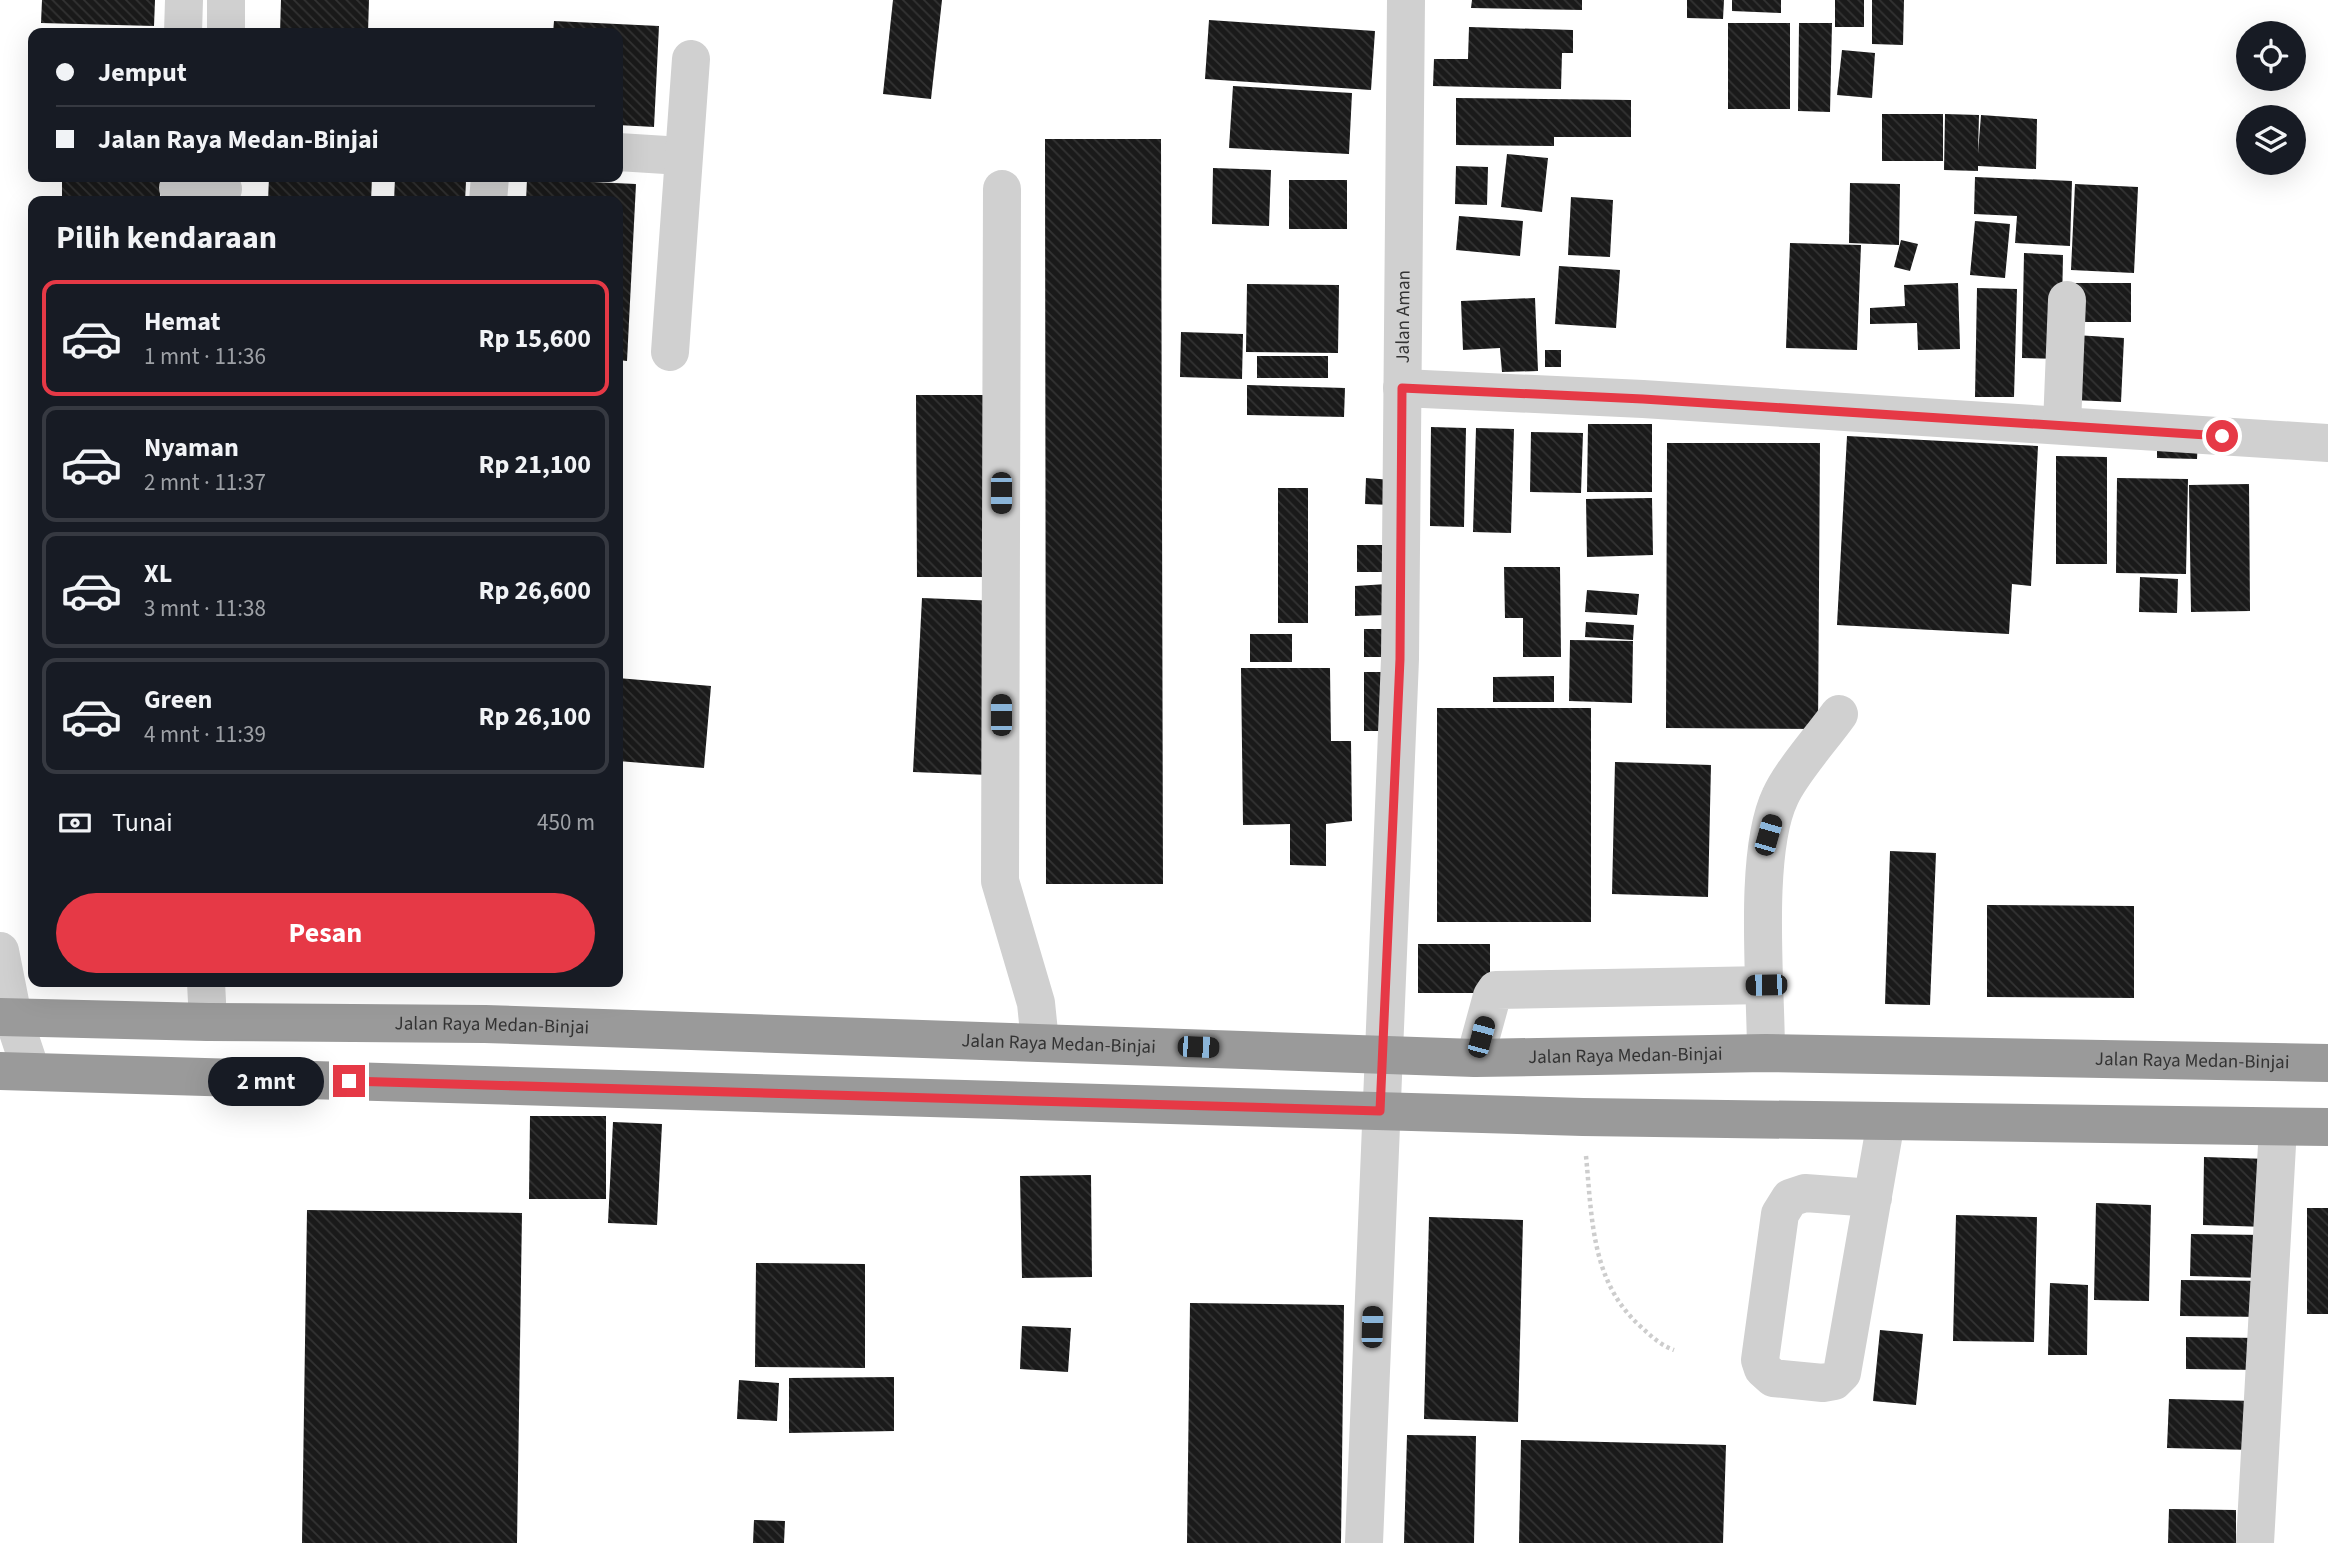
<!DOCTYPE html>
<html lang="id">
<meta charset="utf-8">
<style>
:root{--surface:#171b24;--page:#242831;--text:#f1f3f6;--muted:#9ea1a6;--line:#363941;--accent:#e63946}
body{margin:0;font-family:"Source Sans 3",sans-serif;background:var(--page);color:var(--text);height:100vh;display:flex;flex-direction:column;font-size:26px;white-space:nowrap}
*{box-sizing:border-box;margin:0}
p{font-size:23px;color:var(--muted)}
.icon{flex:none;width:38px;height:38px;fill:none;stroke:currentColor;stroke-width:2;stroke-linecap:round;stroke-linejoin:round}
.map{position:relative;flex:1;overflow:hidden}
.drawer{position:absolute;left:28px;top:196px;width:595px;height:791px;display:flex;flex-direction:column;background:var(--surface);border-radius:14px;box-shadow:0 7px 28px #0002}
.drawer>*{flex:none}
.hud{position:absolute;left:28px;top:28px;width:595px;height:154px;border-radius:14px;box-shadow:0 7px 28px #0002;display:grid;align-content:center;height:154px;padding:0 28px;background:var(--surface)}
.tools{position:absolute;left:2236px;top:21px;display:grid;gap:14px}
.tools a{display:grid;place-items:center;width:70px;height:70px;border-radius:50%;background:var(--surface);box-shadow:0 7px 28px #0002;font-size:35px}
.end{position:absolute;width:32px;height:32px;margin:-16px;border:9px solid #e63946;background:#fff;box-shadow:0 0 0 4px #fff}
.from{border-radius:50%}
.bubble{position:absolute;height:49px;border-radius:24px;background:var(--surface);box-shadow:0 7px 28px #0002;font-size:23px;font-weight:700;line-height:49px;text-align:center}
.car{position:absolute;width:21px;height:42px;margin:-21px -10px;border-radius:9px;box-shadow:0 0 5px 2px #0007;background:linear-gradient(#222 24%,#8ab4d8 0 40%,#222 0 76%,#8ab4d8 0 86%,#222 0)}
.hud b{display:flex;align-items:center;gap:24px;height:66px;font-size:26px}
.hud b+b{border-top:2px solid var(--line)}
.hud i{width:18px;height:18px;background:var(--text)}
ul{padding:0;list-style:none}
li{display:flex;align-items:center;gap:21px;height:116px;margin:0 14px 10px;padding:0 14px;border:4px solid var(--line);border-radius:14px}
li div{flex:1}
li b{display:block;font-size:26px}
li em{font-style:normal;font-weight:700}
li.on{border-color:var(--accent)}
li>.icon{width:63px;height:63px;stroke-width:1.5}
h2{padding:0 28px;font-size:32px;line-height:84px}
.pay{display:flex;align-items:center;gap:18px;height:77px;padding:0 28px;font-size:26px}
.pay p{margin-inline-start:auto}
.cta{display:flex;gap:14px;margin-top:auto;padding:14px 28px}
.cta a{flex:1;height:80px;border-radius:42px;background:var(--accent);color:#fff;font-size:28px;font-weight:700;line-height:80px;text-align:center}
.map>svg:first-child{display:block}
.building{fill:url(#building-back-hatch)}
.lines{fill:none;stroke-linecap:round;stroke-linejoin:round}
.path{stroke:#cdcdcd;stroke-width:4.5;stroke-dasharray:3.5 3.5;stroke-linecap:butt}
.minor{stroke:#d0d0d0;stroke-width:38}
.highway{stroke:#9a9a9a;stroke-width:38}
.route{stroke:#e63946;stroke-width:9}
.labels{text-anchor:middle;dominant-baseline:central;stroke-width:7;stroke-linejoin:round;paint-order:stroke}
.street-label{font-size:19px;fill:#333;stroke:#fff}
</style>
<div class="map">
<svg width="2328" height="1543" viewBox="0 0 2328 1543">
<defs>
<pattern id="building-back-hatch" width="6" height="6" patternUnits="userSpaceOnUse" patternTransform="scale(1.75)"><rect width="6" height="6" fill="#1a1a1a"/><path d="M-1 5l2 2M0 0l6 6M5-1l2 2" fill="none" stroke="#333"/></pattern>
</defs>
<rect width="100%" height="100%" fill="#fff"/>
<path class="building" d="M42 0H155L154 26 41 23Z
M281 0H369L368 33H280Z
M893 0H942L931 99 883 94Z
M1472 0H1582V10L1471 8Z
M1687 0H1724L1723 19 1687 18Z
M1732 0H1781V13L1732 11Z
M1835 0H1864V27H1835Z
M1872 0H1904L1903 45 1872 44Z
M1209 20 1375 31 1371 90 1205 79Z
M554 21 659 26 654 127 618 125V33H553Z
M1728 23H1790V109H1728Z
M1799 23H1832L1830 112 1798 111Z
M1469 27 1573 30V53H1562L1561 89 1433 86 1434 59H1468Z
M41 29 113 31V33H41Z
M1842 50 1875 53 1872 98 1837 95Z
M1233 86 1352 93 1349 154 1229 148Z
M1456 98 1631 100V137H1554V146L1456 145Z
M1882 114H1943V161H1882Z
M1945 114 1979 115 1978 153 1981 115 2037 119 2036 169 1978 166V171L1944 170Z
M1045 139H1161L1163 884H1046Z
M1507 154 1548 158 1542 212 1501 207Z
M1456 166 1488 167 1487 205 1455 204Z
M1213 168 1271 170 1269 226 1212 224Z
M62 177H160V201H62Z
M269 177 372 178 371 201H268Z
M1975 177 2072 181 2070 246 2015 243 2017 216 1974 214Z
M395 178 466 182 465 201H394Z
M527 179 636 184 627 361 618 360V201H526Z
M1289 180H1347V229H1289Z
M1850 183 1900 184 1899 245 1849 243Z
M2075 184 2138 187 2134 273 2071 270Z
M1571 197 1613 200 1610 257 1568 255Z
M1459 216 1523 221 1520 256 1456 250Z
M1975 221 2010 224 2005 278 1970 275Z
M1901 240 1918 244 1910 271 1894 267Z
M1790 243 1861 245 1857 350 1786 348Z
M2024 253 2063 255 2061 359 2022 358Z
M1559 266 1620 270 1616 328 1555 324Z
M1958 283 1960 349 1918 350 1917 323 1870 324V308L1905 306 1904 285Z
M2072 283H2131V322H2072Z
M1247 284 1339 285 1338 353 1246 352Z
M1977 288 2017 289 2014 397H1975Z
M1535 298 1538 371 1502 372 1500 348 1463 350 1461 301Z
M1181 332 1243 334 1242 379 1180 377Z
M2075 335 2124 338 2121 402 2072 400Z
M1545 350H1561V367H1545Z
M1257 356H1328V378H1257Z
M1247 385 1345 388 1344 417 1247 415Z
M916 395H991L992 577H917Z
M1588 424H1652V492H1587Z
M1431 427 1466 428 1464 527 1430 526Z
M1476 428 1514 429 1511 533 1473 532Z
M1531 432 1583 433 1581 493 1530 492Z
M1847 436 2038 446 2031 586 2012 584 2009 634 1837 625Z
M2157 437 2198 438 2197 459 2157 458Z
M1667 443H1820L1818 729 1666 728Z
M2056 456 2107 457V564H2056Z
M1366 478 1393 480 1392 505 1365 504Z
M2117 478 2188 479 2186 574 2116 573Z
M2249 484 2250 611 2191 612 2189 485Z
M1278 488H1308V623H1278Z
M1652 498 1653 555 1587 557 1586 499Z
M1357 545H1396V572H1357Z
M1504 567H1560L1561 657H1523V618H1505Z
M2140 577 2178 579 2177 613 2139 612Z
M1387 584V615L1355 616V586Z
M1587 590 1639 594 1637 615 1585 612Z
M922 598 998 601 989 775 913 772Z
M1586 622 1634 625 1633 640 1585 637Z
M1364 629H1388V657H1364Z
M1250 634H1292V662H1250Z
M1570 640 1633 641 1632 703 1569 701Z
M1241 668H1330L1331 741H1351L1352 821 1326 824V866L1290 865V824L1243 825Z
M1364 672H1393V731H1364Z
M1554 676V702H1493V677Z
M618 678 711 686 704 768 618 761Z
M1437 708H1591V922H1437Z
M1615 762 1711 765 1708 897 1612 894Z
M1890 851 1936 853 1930 1005 1885 1004Z
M1987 905 2134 906V998L1987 997Z
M1418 944H1490V993H1418Z
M530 1116H606V1199H529Z
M613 1122 662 1124 657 1225 608 1223Z
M2204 1157 2269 1159 2267 1227 2203 1225Z
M1091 1175 1092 1277 1022 1278 1020 1176Z
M2096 1203 2151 1205 2149 1301 2094 1300Z
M2307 1208H2328V1314H2307Z
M307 1210 522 1213 517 1543H302Z
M1956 1215 2037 1217 2034 1342 1953 1341Z
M1429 1217 1523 1220 1518 1422 1424 1419Z
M2191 1234 2265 1235V1278L2190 1276Z
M756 1263 865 1264V1368L755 1367Z
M2181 1280 2266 1281 2265 1317 2180 1316Z
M2050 1283 2088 1285 2087 1355H2048Z
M1190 1303 1344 1305 1341 1543H1187Z
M1022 1326 1071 1328 1068 1372 1020 1369Z
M1880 1330 1923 1334 1916 1405 1873 1401Z
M2186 1337 2260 1338V1370L2186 1369Z
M894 1377V1431L789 1433V1378Z
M739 1380 779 1383 777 1421 737 1419Z
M2169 1399 2255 1401 2253 1450 2167 1448Z
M1407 1435 1476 1436 1474 1543H1404Z
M1521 1440 1726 1445 1723 1543H1519Z
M2169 1509 2236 1510V1543H2168Z
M754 1520 785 1521 784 1543H753Z"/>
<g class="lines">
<path class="path" d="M1586 1156C1592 1217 1591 1281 1639 1325 1651 1336 1660 1345 1674 1350"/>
<g class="minor">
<path d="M183 33 184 0"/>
<path d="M226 33V0"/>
<path d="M618 152 682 156"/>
<path d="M178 188 223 189"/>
<path d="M1002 189 1000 881 1036 1003 1040 1042"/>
<path d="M488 201 490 177"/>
<path d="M670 352 691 59"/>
<path d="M1402 388 1643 399 2328 443"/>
<path d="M2062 425 2067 300"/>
<path d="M0 951 13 1017 31 1071"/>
<path d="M206 982 208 1022"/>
<path d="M1766 1053C1766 987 1753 854 1780 797 1791 772 1822 738 1839 714"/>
<path d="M1475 1058 1492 996 1496 990 1766 985"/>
<path d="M1873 1198 1805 1193 1790 1198 1780 1214 1760 1360 1763 1369 1773 1378 1823 1383 1834 1381 1842 1373 1886 1121"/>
<path id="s1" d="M1364 1543 1400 659 1406 0"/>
<path d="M2255 1543 2278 1127"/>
</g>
<g class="highway">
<path id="s2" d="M0 1017 208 1022 485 1024 1475 1058 1766 1053 2328 1063"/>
<path d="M0 1071 1583 1117 2328 1127"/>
</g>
</g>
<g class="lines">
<path class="route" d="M349 1081 1380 1111 1400 659 1402 388 1643 399 2222 436"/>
</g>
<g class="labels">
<g class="street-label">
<text stroke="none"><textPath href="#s1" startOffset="1227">Jalan Aman</textPath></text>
<text stroke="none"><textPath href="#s2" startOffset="492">Jalan Raya Medan-Binjai</textPath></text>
<text stroke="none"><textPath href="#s2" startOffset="1059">Jalan Raya Medan-Binjai</textPath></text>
<text stroke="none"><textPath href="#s2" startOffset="1626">Jalan Raya Medan-Binjai</textPath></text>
<text stroke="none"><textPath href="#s2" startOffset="2193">Jalan Raya Medan-Binjai</textPath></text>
</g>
</g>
</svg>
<div class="tools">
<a><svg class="icon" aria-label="locate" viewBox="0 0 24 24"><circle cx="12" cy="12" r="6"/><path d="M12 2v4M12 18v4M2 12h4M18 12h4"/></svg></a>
<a><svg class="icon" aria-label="layers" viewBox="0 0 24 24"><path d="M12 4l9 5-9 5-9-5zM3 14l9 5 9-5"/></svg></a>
</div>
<i class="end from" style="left:2222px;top:436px"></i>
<i class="end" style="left:349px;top:1081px"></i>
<div class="bubble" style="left:208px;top:1057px;width:116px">2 mnt</div>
<i class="car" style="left:1001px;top:493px;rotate:180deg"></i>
<i class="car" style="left:1001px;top:715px;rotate:0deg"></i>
<i class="car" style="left:1768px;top:835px;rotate:16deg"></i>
<i class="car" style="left:1766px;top:985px;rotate:269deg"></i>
<i class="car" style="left:1481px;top:1037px;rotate:15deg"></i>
<i class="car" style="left:1198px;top:1047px;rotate:92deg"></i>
<i class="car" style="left:1372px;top:1327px;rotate:2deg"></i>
<div class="hud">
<b><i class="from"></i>Jemput</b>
<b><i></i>Jalan Raya Medan-Binjai</b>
</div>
<section class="drawer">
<h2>Pilih kendaraan</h2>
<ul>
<li class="on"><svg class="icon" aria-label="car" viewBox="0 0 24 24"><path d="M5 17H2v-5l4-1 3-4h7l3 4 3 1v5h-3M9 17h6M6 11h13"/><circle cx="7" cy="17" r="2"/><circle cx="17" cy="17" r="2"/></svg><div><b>Hemat</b><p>1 mnt · 11:36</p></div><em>Rp 15,600</em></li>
<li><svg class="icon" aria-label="car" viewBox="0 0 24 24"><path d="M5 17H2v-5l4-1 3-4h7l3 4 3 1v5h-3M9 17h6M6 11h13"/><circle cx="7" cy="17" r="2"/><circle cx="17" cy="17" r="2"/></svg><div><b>Nyaman</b><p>2 mnt · 11:37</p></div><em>Rp 21,100</em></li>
<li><svg class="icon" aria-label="car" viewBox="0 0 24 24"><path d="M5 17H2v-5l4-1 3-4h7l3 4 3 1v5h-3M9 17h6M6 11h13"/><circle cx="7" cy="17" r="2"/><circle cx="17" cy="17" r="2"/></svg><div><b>XL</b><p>3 mnt · 11:38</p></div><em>Rp 26,600</em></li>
<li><svg class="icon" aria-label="car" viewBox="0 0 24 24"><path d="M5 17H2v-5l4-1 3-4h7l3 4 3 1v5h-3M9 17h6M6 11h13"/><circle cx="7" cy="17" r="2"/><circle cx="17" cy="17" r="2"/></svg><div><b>Green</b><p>4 mnt · 11:39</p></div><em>Rp 26,100</em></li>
</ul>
<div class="pay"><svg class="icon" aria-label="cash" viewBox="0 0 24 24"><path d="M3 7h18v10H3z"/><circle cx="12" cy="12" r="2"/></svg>Tunai<p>450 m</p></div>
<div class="cta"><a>Pesan</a></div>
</section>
</div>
